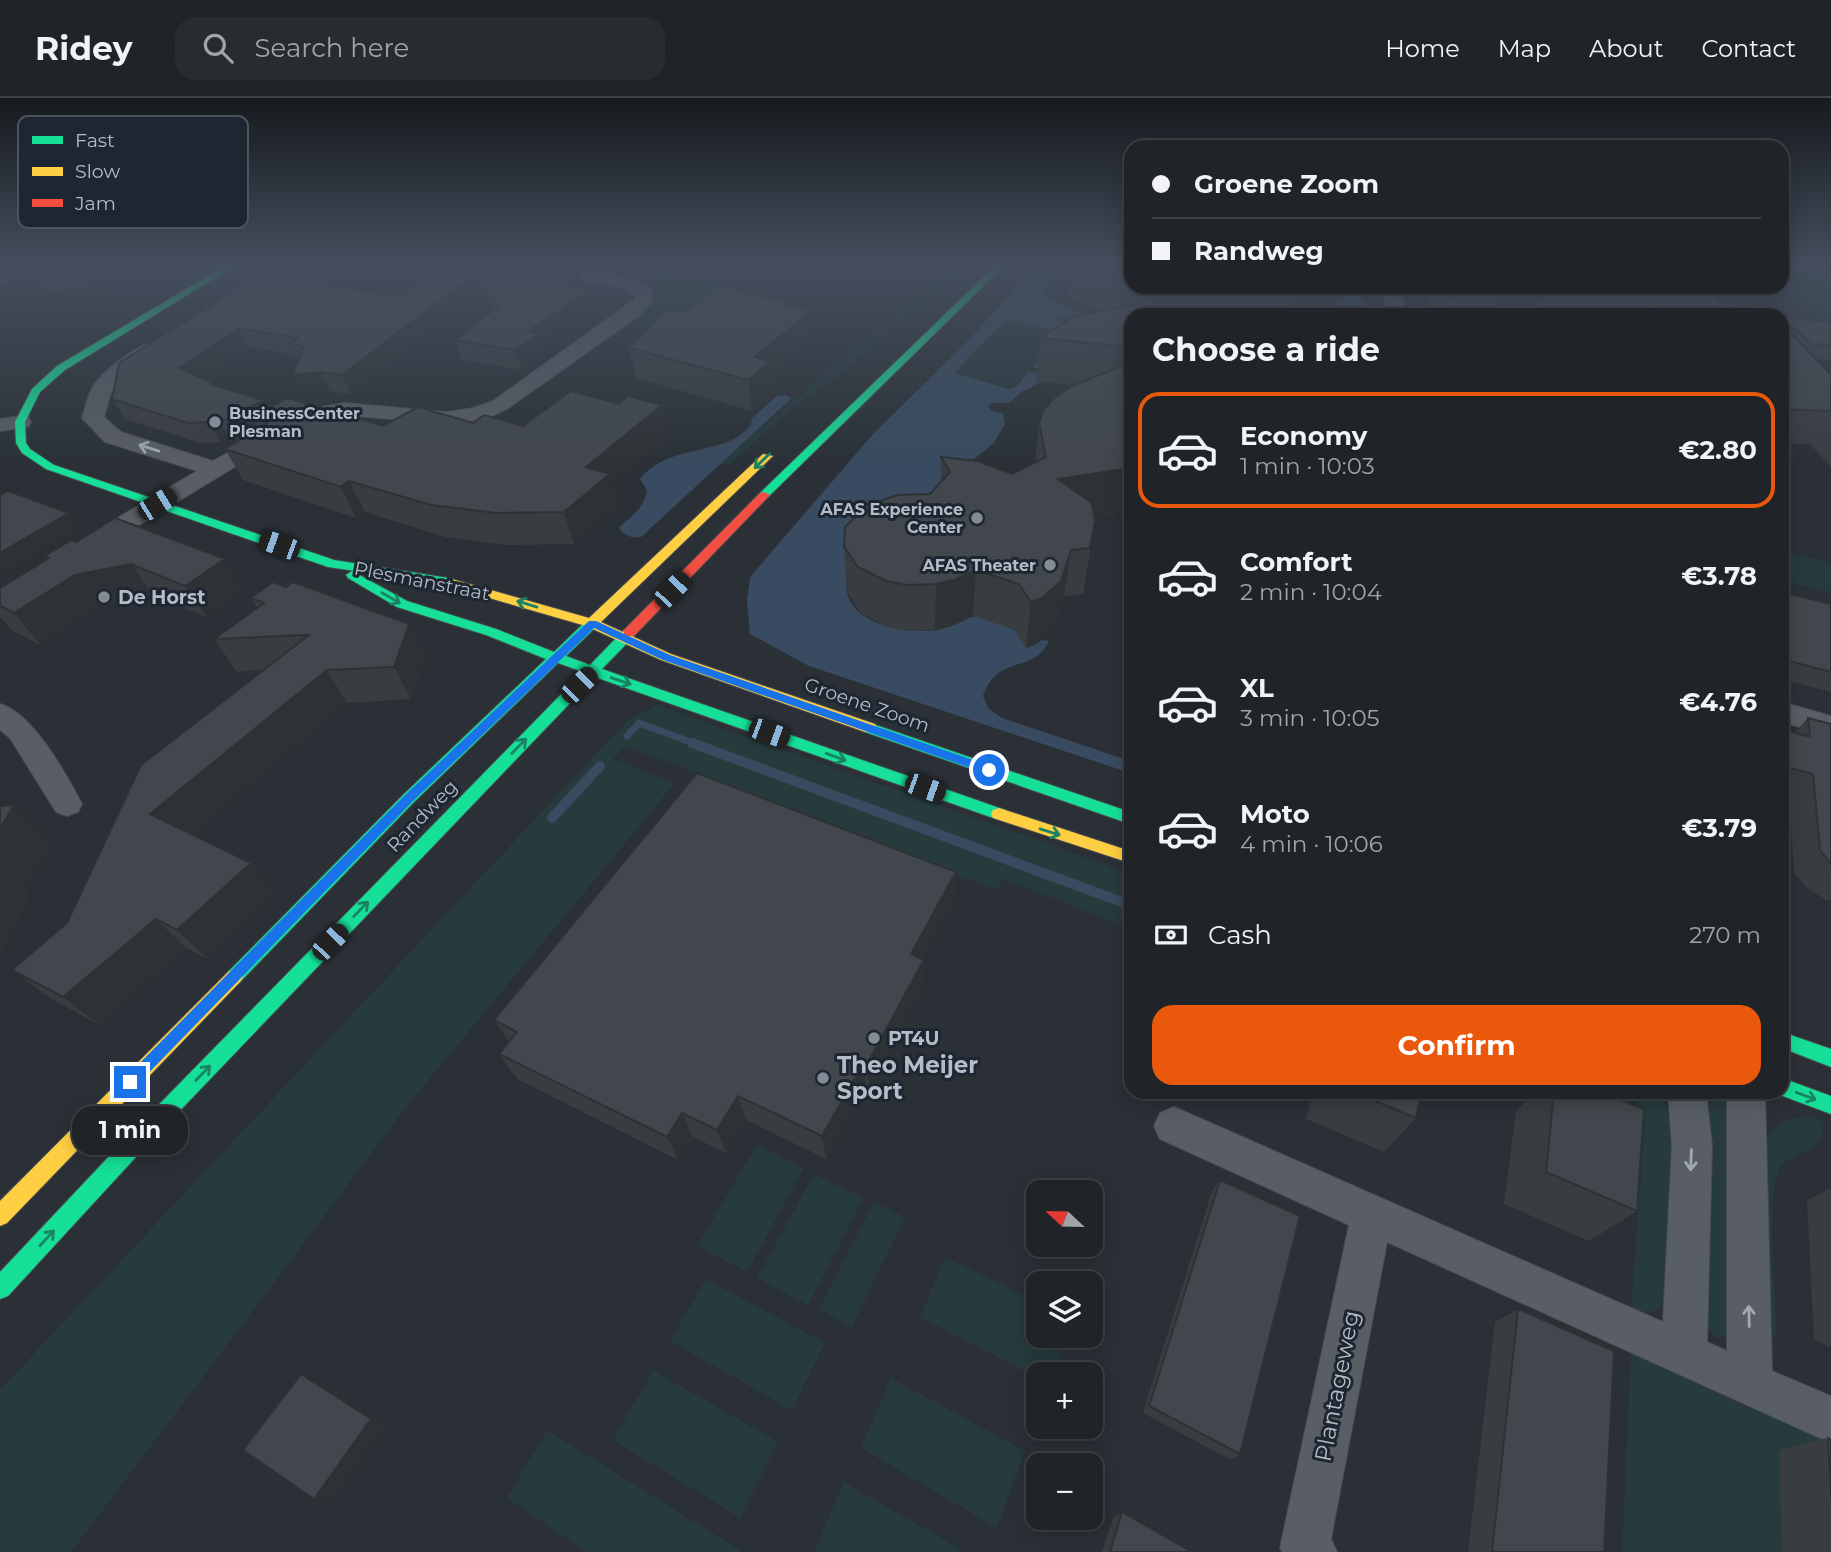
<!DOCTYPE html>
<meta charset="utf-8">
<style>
:root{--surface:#202428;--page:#282c30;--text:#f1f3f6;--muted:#a2a4a8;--line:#3d4145;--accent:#ea580c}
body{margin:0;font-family:Montserrat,sans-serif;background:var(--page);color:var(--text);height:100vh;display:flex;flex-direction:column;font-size:26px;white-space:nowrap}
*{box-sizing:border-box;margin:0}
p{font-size:23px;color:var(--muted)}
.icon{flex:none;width:38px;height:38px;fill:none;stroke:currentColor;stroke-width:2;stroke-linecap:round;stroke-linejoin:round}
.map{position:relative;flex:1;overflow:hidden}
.panel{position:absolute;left:1124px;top:210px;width:665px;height:791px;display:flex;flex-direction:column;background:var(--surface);border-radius:21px;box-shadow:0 4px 18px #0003,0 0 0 2px var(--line)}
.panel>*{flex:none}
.top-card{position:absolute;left:1124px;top:42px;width:665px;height:154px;border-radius:21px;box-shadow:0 4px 18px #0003,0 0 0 2px var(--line);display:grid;align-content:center;height:154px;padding:0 28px;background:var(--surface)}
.needle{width:46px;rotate:292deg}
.controls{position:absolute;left:1026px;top:1082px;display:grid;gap:14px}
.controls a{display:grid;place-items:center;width:77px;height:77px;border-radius:14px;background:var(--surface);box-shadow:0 4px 18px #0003,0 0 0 2px var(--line);font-size:35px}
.end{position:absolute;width:32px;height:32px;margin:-16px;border:9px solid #1a73e8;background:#fff;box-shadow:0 0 0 4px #fff}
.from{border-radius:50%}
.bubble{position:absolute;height:49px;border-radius:21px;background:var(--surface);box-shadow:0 4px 18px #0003,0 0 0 2px var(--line);font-size:23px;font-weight:700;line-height:49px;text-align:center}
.car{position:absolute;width:21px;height:42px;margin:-21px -10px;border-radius:9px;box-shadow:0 0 5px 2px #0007;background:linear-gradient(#222 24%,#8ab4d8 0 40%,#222 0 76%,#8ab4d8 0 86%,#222 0)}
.top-card b{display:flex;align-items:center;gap:24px;height:66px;font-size:26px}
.top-card b+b{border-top:2px solid var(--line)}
.top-card i{width:18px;height:18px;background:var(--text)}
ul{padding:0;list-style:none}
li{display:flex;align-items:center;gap:21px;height:116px;margin:0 14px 10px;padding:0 14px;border:4px solid transparent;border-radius:21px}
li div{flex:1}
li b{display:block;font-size:26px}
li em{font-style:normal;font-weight:700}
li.current{border-color:var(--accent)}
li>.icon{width:63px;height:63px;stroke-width:1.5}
h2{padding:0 28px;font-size:32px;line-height:84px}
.pay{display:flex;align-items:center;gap:18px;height:77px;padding:0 28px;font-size:26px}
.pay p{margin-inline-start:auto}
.cta{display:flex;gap:14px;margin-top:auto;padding:14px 28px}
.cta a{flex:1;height:80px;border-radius:21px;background:var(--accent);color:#fff;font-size:28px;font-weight:700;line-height:80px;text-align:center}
header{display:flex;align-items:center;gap:42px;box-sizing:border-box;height:98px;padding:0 35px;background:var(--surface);border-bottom:2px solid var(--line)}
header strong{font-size:33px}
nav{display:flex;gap:38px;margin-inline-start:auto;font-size:24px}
.search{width:490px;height:63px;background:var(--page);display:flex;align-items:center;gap:18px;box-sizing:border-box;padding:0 24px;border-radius:21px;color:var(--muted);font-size:26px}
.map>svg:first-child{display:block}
.green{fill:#273a3c}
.water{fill:#394b60}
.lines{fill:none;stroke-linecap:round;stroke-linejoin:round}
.stream-far1{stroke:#394b60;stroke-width:7}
.stream{stroke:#394b60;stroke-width:10}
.street-casing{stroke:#484c51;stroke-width:2}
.fast-casing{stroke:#484c51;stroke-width:2}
.slow-casing{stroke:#484c51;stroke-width:2}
.jam-casing{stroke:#484c51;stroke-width:2}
.street{fill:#595e65;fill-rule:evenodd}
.fast{fill:#16e098;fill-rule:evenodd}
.slow{fill:#ffcf43;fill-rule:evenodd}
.jam{fill:#f24e42;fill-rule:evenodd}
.wall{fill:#393d42}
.shaded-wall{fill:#2e3236}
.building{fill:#42474d;stroke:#2e3236;stroke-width:2}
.oneway{stroke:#a1a9b3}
.oneway2{stroke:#1a8364}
.route{fill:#1a73e8}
.poi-dot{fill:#838b94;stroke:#1d2631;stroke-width:2.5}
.labels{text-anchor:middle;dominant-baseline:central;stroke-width:6;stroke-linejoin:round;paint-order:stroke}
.far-poi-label{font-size:16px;font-weight:bold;fill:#b3bcc7;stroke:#1d2631;text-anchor:end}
.street-label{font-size:19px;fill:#b3bcc7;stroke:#1d2631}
.poi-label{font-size:19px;font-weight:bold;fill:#b3bcc7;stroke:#1d2631;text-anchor:start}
.near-poi-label{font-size:23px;font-weight:bold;fill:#b3bcc7;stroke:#1d2631;text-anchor:start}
.near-street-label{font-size:23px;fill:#b3bcc7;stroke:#1d2631}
.key{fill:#1d2631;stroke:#4a535e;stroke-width:2}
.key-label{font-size:19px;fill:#b3bcc7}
</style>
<header>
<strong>Ridey</strong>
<div class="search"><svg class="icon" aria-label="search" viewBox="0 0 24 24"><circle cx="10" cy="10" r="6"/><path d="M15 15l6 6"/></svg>Search here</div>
<nav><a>Home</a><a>Map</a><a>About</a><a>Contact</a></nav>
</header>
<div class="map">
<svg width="1831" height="1454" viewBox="0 0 1831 1454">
<rect width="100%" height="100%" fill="#2a3036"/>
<path class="green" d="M956 166H965L844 274 788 313 729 368 720 366 852 251 890 224Z
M1782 166H1831V235L1782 182Z
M661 177 721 184 674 236 628 229 658 199 650 188Z
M1006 222 1063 235 1015 289 1005 290 953 276Z
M1782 453 1831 465V494L1782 483Z
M657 607 1130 775V830L1003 781 996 792 626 648 613 661 675 685 407 1008 71 1454H0V1292L626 624Z
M1632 994H1660L1674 1028 1667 1206 1650 1215 1631 1212 1645 1023Z
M1706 994H1728L1729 1238 1715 1240 1703 1222Z
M1811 1018 1824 1023 1821 1042C1810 1055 1790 1056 1781 1069 1764 1093 1776 1204 1777 1239L1771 1236 1765 1048C1771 1025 1790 1019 1811 1018Z
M757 1047 804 1070 747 1174 697 1148Z
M814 1076 864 1100 808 1207 757 1180Z
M874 1104 905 1119 852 1229 819 1211Z
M945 1159 1038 1204V1237H1067L1054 1276H1038V1280L920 1219Z
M706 1181 825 1245 792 1312 670 1243Z
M1631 1251 1831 1342V1454H1622Z
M653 1272 778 1344 740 1420 613 1342Z
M891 1280 1025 1353 997 1430 861 1350Z
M547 1332 743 1454H587L507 1400Z
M844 1384 965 1454H814Z"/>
<path class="water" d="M1039 166H1073L1053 177 1042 197 1094 221 1086 224 1058 220 1073 230 1046 272 1033 269 1062 235 1006 222 954 275 1009 291 1016 289 1029 273 1043 276V283L1020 295 1009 305H991L988 309 992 313 1003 315 1005 326 994 345 965 368 847 478C838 525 903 537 937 532 950 530 963 520 973 519 980 517 1006 529 1015 532L1026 550 1042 542 1049 543C1033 577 998 555 983 598L988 610 1002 620 1130 663V675L809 568 750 536 747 502 750 479 873 336 963 248Z
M1292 189H1357L1368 217H1316Z
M785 297 792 300 641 439C632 441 621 436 619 429 631 419 645 409 647 392L640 381C669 344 725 360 751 327L752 320 777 298Z"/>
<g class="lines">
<path class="stream-far1" d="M627 638 639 625 696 646"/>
<path class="stream" d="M692 645 1130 807
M552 720 600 668"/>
<g class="street-casing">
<path id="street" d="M483 166C529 164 608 169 649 189L653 202 644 214 507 311 485 321 447 326 345 317 310 323 100 451 91 453 82 451 79 446 82 441 197 373 105 344 82 320C85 311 87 301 91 292 99 275 134 249 153 244L163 250 131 272 111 294 104 319 121 334 213 363 304 312 345 305 447 314 473 310 493 303 635 201 634 196 621 189 492 171Z
M1379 189H1397L1404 204 1402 217H1384L1386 204Z
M20 318 28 319 31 324 28 329 0 333V321Z
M1782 604 1831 618V638L1782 624Z
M0 606C33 615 66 676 82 706L78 714 67 718 56 714 10 640 0 632Z
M1668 994H1706L1712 1048 1707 1244 1727 1253V994H1765L1772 1273 1831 1298V1345L1387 1144 1331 1441 1337 1454H1282L1280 1450 1349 1127 1160 1041 1154 1028 1160 1015 1174 1009 1188 1015 1663 1224 1672 1048Z"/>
</g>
<g class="fast-casing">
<path id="fast" d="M228 166H238L65 272 40 294 25 324 26 345 30 351 54 367 334 462 448 480 454 484 452 487 328 469 46 371 22 355 16 345 15 324 32 291 57 268Z
M997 166H1006L768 399H760V395Z
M352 473 407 503 496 531 554 554 586 523H596V529L566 558 590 567 624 532H634V538L602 571 1005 712 1007 716 1005 720H993L595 579 147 1047 8 1198 0 1201V1174L133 1033 583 574 558 565 413 705 240 884 234 887 228 884 225 879 228 874 403 697 546 561 486 537 397 509 348 480 346 477Z
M870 625 1130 714V726L865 634 863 630 865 626Z
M1782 934 1831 951V969L1782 950Z
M1782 980 1831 998V1016L1775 995 1782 994Z"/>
</g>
<g class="slow-casing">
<path id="slow" d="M763 356 773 358 601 524 671 556 875 626 877 630 875 634H865L661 562 586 528 444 487 442 484 448 480 589 520Z
M999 710 1130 753V765L993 720 991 716 993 712Z
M234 871 240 874 243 879 240 884 7 1125 0 1128V1103L228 874Z"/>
</g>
<g class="jam-casing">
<path id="jam" d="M764 394 770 397 768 399 634 538H624V532L760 395Z"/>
</g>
<use href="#street" class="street"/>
<use href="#fast" class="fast"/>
<use href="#slow" class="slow"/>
<use href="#jam" class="jam"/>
</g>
<path class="wall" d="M0 166H157L98 200 49 194 0 220Z
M277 166H394L356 192 401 198 445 166H613L610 168 604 167 599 171 578 169 582 186 578 189 590 192 595 211 542 247 544 255 521 272 461 262 455 242 494 211 481 195 351 297 330 293 303 297 298 264 294 257 248 249 204 281 214 285 215 288 263 302 268 311 383 328 473 325 668 338 612 386 618 408 574 446 508 447 445 439 365 414 356 420 243 382 225 351 239 342 229 339 220 344 200 345 125 321 112 301Z
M641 166H838L810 187 737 170 710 189 708 175Z
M1071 166H1130V189H1341L1130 217V414L1094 420 1095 423 1083 496 1064 498 1055 529 1037 546 1026 550 1015 532 973 518 952 528 935 532 908 533 887 529 861 515 847 494 844 449 930 396 941 385V359L1012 376 1035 365 1039 325 1074 287 1036 283 1040 240 1099 213 1067 199Z
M1422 189H1501L1491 217H1433Z
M1542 189H1707L1720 205 1773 217H1532L1533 212 1543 190Z
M786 207 813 243 773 276 775 293 752 313 636 280 629 250 685 214Z
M1782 220 1831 226V262L1816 261 1831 277V369L1810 346 1782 345Z
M71 442 245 492 207 519 154 498 100 508 41 547 11 532 0 519V490L47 461 45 458Z
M286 489 409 526 425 559 411 601 347 605 192 736 251 765 277 795 207 861 186 850 99 927 50 900 12 872 67 825 263 572 237 574 214 541 257 510 251 500Z
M1782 494 1831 506V594L1782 581Z
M1808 620 1831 626V803L1826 802 1806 789 1794 775 1789 700 1782 697V635L1784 632 1794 635Z
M956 774 954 804 923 861V889L869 991 866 990 826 1061 746 1022 726 1055 693 1039 678 1062 517 981 499 956 509 944 494 922Z
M1314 994H1421L1416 1020 1384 1054 1306 1021Z
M1537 994H1600L1637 1113 1589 1143 1504 1106 1516 1013Z
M1220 1082 1240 1356 1231 1362 1143 1315 1212 1093Z
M1831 1090V1249L1814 1242 1807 1102Z
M1518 1211 1604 1454H1468L1495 1224Z
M1828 1340 1831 1342V1454H1782L1779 1352Z
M1122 1414 1192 1454H1102L1113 1420Z"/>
<path class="shaded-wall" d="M108 166H157L98 200 85 179Z
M359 166H394L334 207 326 188Z
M598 166H603L604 167 599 171Z
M707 166H737V170L710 189Z
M808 166H838L810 187Z
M577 167 582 186 562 204 557 185Z
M35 172 49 194 0 220V190Z
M475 176 481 195 351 297 342 277Z
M1325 189H1341L1332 217H1273L1311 193Z
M590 192 595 211 542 247 544 255 521 272 515 252 529 233Z
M785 204 788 231 811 213 813 243 773 276 775 293 752 313 748 282 754 259 783 206Z
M239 230 248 249 190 290 179 270Z
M321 274 330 293 303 297 293 277Z
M263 302 273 322 252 320 258 331 239 342 228 322Z
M662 307 668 338 612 386 618 408 574 446 564 414 586 369Z
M217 319 229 339 220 344 209 324Z
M1130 370V414L1052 427 1058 381Z
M349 383 365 414 356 420 341 389Z
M69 415 80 431 0 479V455Z
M1071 452 1064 498 1055 529 1037 546 1026 550 1031 504Z
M225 461 245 492 207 519 185 488Z
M131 466 154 498 100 508 41 547 14 515 75 477Z
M976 472 973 518 952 528 935 532 936 486Z
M409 526 425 559 411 601 394 569Z
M327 572 347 605 179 747 150 716Z
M14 707 53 743 30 786 29 801 0 861V731Z
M251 765 277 795 207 861 177 832Z
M956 774 954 804 911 884V856Z
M156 821 186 850 99 927 63 899Z
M924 862 923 889 869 991 867 966Z
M864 964 866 990 826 1061 822 1038Z
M738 998 746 1022 726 1055 717 1032Z
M682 1015 693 1039 678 1062 667 1039Z
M301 1276 317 1283 386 1327 331 1405 314 1401Z"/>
<path class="building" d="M0 166H108L85 179 35 172 0 190Z
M277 166H359L326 188 401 198 445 166H562L577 167 557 185 590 192 529 233 539 236 515 252 455 242 500 207 475 176 342 277 321 274 293 277 303 248 289 246 298 240 239 230 179 270 214 285 209 286 263 302 228 322 217 319 209 324 188 325 112 301 119 265Z
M1090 166H1130V189H1325L1311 193 1273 217H1130V249L1040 240 1075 218 1134 207 1106 172Z
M720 188 785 204 783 206 811 213 754 259 771 263 748 282 629 250 666 211 685 214Z
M1446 189H1501L1491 217H1441L1449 195Z
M1545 189H1707L1720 205 1764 208 1773 217H1666L1649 196 1647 217H1539Z
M1782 220 1828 223 1831 226V247L1812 246Z
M1782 226 1831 277V313L1782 311Z
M1130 265V370L1058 381 1092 405 1095 423 1090 450 1071 452 1061 483 1042 500 1031 504 1019 486 976 472 954 482 936 486 908 487 886 483 858 469 844 449 845 429 866 408 897 397 930 396 950 374 941 359 978 363 1012 376 1046 359 1039 325 1043 313 1055 299 1074 287Z
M571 293 619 306 628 298 662 307 586 369 610 376 564 414 496 415 431 407 349 383 341 389 225 351 268 325 252 320 287 300 383 328 418 309 473 325 484 317 523 328Z
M8 393 69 415 0 455V395L1 396Z
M115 420 225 461 185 488 131 466 75 477 14 515 0 508V490L49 460 45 458 71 442 76 444Z
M273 484 286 489 293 484 409 526 394 569 327 572 150 716 251 765 177 832 156 821 63 899 12 872 67 825 141 667 309 537 214 541 264 505 251 500Z
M1782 494 1831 506V574L1789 563 1788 542 1782 540Z
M1808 620 1831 626V766L1820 752 1813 676 1787 669 1784 632 1810 639Z
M697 675 956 774 911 856 924 862 867 966 864 964 822 1038 738 998 717 1032 682 1015 667 1039 499 956 517 934 494 922Z
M14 707 0 731V708Z
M1354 994H1421L1416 1020Z
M1554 994H1600L1644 1011 1637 1113 1546 1074Z
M1220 1082 1300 1118 1240 1356 1149 1308Z
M1518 1211 1614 1253 1604 1454H1492Z
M301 1276 371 1321 314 1401 243 1352Z
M1828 1340 1831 1342V1399Z
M1122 1414 1192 1454H1110Z"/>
<defs><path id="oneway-shaft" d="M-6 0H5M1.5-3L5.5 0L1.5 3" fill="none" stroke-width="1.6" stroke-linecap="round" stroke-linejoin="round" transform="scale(1.75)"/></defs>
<g class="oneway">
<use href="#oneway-shaft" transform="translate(149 350) rotate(-163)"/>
<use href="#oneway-shaft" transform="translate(1691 1062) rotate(92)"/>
<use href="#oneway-shaft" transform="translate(1749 1218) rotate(-91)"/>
</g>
<g class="oneway2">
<use href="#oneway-shaft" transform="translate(762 363) rotate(136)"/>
<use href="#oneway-shaft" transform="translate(391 500) rotate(30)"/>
<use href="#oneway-shaft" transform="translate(527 506) rotate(-163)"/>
<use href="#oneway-shaft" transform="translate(621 583) rotate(19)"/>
<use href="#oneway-shaft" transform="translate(519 648) rotate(-46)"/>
<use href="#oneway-shaft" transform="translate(836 659) rotate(20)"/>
<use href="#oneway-shaft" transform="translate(1050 734) rotate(17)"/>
<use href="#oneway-shaft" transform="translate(361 811) rotate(-46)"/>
<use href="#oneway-shaft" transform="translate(203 975) rotate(-46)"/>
<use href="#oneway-shaft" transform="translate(1806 998) rotate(20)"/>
<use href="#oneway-shaft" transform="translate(47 1140) rotate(-47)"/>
</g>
<linearGradient id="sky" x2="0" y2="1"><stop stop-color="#171a1e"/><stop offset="0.45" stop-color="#444e5d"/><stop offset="1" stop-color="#444e5d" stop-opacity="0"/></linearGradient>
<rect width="1831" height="369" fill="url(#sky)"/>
<path class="route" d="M589 523H596L670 557 993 669 994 672 989 676 985 675 663 562 594 530 412 704 135 989H125V980L404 698Z"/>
<g class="poi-dot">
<circle cx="215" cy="324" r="7"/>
<circle cx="977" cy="420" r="7"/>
<circle cx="1050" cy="467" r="7"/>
<circle cx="104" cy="499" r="7"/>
<circle cx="874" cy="940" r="7"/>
<circle cx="823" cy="980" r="7"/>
</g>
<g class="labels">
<g class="far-poi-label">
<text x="229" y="315" text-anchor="start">BusinessCenter<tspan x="229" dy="18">Plesman</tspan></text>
<text x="963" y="411">AFAS Experience<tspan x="963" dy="18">Center</tspan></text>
<text x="1036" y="467">AFAS Theater</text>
</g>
<g class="street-label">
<text transform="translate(422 483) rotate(11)">Plesmanstraat</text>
<text transform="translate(867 607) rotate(19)">Groene Zoom</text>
<text transform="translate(422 718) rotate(-46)">Randweg</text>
</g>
<g class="poi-label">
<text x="118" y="499">De Horst</text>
<text x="888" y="940">PT4U</text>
</g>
<g class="near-poi-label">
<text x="837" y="967">Theo Meijer<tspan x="837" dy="26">Sport</tspan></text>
</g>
<g class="near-street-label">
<text transform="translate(1337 1288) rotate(-79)">Plantageweg</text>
</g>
</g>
<rect x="18" y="18" width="230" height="112" rx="10" class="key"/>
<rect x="32" y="38" width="31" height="8" fill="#16e098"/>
<rect x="32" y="69" width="31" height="9" fill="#ffcf43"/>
<rect x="32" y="101" width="31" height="8" fill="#f24e42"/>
<g class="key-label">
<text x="75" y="49">Fast</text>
<text x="75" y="80">Slow</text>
<text x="75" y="112">Jam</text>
</g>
</svg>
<div class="controls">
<a><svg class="needle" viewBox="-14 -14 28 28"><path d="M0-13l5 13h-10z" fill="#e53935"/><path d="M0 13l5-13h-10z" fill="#a2a4a8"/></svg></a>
<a><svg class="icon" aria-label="layers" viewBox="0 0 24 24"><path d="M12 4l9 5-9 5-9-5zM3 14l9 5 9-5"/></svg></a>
<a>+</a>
<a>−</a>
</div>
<i class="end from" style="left:989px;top:672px"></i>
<i class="end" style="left:130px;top:984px"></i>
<div class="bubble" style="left:72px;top:1008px;width:116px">1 min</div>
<i class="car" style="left:157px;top:406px;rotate:58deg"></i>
<i class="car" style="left:279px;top:447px;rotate:290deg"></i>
<i class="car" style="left:672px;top:492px;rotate:44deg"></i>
<i class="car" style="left:579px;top:587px;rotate:45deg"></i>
<i class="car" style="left:769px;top:635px;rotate:110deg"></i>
<i class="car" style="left:925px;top:690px;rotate:110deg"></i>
<i class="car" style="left:330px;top:844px;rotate:44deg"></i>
<div class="top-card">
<b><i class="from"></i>Groene Zoom</b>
<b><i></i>Randweg</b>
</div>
<section class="panel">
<h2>Choose a ride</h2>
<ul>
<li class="current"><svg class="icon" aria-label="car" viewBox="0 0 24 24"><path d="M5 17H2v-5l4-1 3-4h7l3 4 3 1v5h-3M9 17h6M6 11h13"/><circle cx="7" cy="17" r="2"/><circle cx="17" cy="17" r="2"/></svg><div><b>Economy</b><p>1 min · 10:03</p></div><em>€2.80</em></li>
<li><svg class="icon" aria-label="car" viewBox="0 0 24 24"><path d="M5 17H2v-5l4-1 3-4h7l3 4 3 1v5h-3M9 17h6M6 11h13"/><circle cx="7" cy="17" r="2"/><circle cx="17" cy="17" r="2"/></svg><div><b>Comfort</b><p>2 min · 10:04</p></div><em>€3.78</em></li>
<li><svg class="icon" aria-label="car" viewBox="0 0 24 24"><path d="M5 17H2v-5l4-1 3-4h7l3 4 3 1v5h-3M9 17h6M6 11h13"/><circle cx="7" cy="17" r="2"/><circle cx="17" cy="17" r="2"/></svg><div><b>XL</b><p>3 min · 10:05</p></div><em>€4.76</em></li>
<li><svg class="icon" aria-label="car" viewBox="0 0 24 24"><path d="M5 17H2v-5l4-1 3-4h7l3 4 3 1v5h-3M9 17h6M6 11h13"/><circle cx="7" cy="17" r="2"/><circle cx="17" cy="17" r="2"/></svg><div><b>Moto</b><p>4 min · 10:06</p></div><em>€3.79</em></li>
</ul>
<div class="pay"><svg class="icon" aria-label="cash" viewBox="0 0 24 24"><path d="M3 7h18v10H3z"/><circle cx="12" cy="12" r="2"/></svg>Cash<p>270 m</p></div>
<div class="cta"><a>Confirm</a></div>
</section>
</div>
